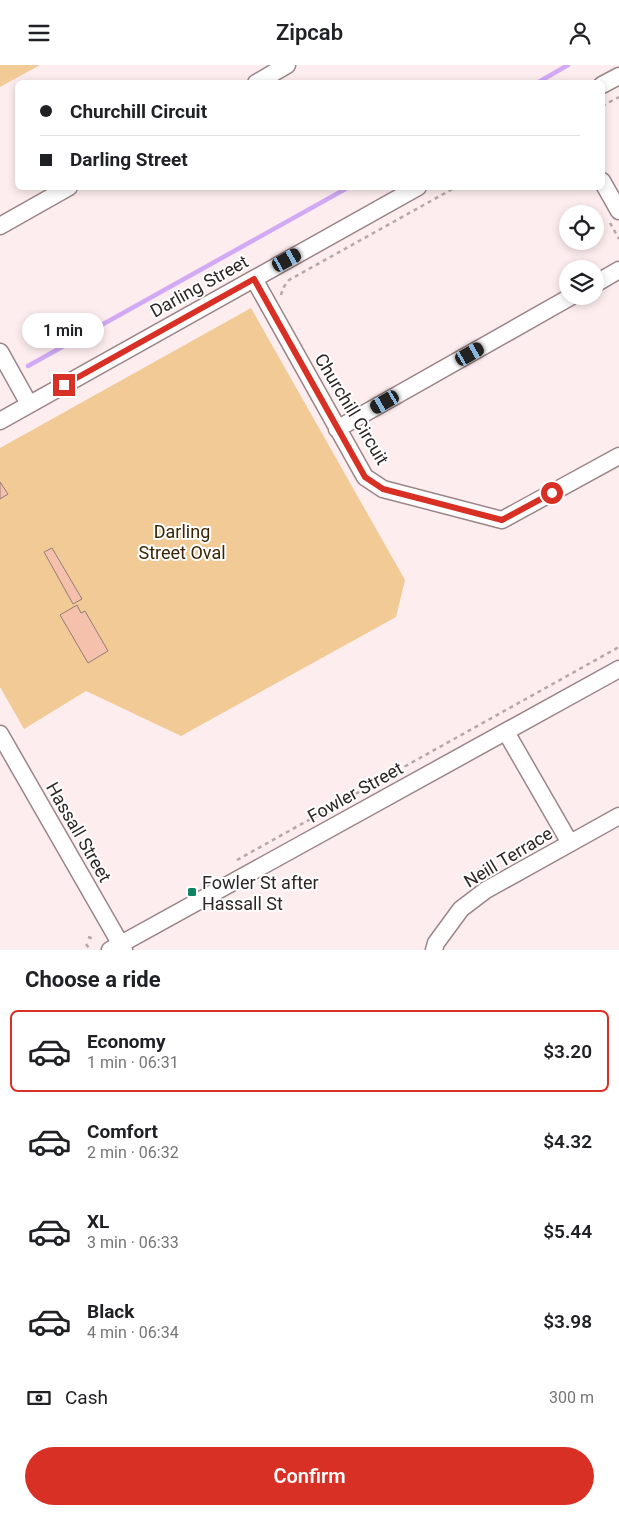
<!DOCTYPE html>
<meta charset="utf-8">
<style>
:root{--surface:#fff;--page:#f6f6f6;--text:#202124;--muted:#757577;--line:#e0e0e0;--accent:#d93025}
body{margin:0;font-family:Roboto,sans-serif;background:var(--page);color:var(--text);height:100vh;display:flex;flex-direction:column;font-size:19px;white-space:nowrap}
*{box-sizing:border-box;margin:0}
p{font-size:16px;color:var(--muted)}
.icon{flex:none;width:28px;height:28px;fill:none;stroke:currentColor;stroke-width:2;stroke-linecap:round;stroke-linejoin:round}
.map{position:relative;height:885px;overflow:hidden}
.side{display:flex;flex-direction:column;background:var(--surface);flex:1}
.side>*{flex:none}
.banner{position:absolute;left:15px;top:15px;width:590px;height:110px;border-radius:8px;box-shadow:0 2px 8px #0003;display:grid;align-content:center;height:110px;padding:0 25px;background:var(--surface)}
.fabs{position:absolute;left:559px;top:140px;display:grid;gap:10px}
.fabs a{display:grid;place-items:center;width:45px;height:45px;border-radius:50%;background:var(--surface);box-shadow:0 2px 8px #0003;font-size:25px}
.end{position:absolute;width:22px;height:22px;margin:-11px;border:6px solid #d93025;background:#fff;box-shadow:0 0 0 2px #fff}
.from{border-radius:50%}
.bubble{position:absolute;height:35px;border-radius:18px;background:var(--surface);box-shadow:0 2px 8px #0003;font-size:16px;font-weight:600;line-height:35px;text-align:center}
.car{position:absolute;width:15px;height:30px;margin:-15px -8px;border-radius:6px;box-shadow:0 0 4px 1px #0007;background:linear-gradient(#222 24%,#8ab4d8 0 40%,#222 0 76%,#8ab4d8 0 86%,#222 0)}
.banner b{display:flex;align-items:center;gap:18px;height:48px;font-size:19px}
.banner b+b{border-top:1px solid var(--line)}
.banner i{width:12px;height:12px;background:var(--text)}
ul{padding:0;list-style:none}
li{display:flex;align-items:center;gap:15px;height:82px;margin:0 10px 8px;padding:0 15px;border:2px solid transparent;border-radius:8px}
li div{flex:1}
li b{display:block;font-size:19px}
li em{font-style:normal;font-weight:600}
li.current{border-color:var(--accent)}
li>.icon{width:45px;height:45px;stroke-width:1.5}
h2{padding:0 25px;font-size:22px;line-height:60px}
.pay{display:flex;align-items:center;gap:12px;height:55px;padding:0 25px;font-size:19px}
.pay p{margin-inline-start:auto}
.action{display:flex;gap:10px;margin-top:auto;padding:10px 25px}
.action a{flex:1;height:58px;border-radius:30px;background:var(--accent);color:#fff;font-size:20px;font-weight:600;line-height:58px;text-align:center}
header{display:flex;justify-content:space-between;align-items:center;height:65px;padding:0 25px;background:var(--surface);font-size:22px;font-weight:600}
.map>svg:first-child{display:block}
.green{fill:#f2ca96}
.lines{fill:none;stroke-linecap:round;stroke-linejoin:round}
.stream{stroke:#d1a9f4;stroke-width:4.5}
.building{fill:#f5c0ac;stroke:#917d75}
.minor-casing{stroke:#9c8588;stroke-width:19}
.path{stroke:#b5a8a9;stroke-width:2.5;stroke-dasharray:4 4;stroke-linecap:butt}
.minor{stroke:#fff;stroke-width:16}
.route{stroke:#d93025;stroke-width:6}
.poi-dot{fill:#108361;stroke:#fff;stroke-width:2}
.labels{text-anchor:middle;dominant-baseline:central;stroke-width:4;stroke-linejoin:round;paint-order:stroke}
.street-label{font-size:18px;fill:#2e2526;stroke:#fff}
.park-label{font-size:18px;fill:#3b2504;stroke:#fff}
.poi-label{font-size:18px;fill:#2e2526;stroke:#fff;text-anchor:start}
</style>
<header><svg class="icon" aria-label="menu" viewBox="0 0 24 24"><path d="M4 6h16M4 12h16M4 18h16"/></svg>Zipcab<svg class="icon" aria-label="person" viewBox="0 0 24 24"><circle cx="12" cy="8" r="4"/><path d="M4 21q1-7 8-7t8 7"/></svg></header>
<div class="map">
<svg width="619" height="885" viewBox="0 0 619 885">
<rect width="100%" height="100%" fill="#fdedef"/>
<path class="green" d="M0 0H40L0 22Z
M251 243 405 515 396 552 181 671 86 626 24 664 0 622V383Z"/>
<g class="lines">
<path class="stream" d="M537 18 568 0
M28 301 349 122"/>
</g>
<path class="building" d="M0 417 8 429 0 434Z
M52 483 82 534 73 539 44 487Z
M77 540 81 548 85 546 108 586 88 598 60 550Z"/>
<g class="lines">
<g class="minor-casing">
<path id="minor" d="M256 18 287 0
M602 20 619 11
M602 116 619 146
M0 161 69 122
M254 214 365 412 383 424 502 455 619 391
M595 219 619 205
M0 287 29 339
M0 356 418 122
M337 364 572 231
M506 667 570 778
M0 669 124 885
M110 885 619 604
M434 885 436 878 461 844 486 825 619 751"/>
</g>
<path class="path" d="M602 41 619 32
M610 158 619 174
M281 230 283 223 289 215 456 122
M237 795 619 582
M88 872 94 874
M86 879 89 883"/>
<use href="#minor" class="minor"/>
</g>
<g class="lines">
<path class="route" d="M64 320 254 214 365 412 383 424 502 455 552 428"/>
</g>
<rect class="poi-dot" x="187" y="822" width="10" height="10" rx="2.5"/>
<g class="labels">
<g class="street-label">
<text transform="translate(199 221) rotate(-29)">Darling Street</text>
<text transform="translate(352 344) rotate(59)">Churchill Circuit</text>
<text transform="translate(355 727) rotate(-29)">Fowler Street</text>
<text transform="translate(79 767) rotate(60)">Hassall Street</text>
<text transform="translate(508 792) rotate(-31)">Neill Terrace</text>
</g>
<g class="park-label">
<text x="182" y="466">Darling<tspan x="182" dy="21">Street Oval</tspan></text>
</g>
<g class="poi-label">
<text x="202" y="817">Fowler St after<tspan x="202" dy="21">Hassall St</tspan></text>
</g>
</g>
</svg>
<div class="fabs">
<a><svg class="icon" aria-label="locate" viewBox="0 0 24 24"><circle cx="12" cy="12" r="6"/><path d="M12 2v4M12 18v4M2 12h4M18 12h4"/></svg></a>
<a><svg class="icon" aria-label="layers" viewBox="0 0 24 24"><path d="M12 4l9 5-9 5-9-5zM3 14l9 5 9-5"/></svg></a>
</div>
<i class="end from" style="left:552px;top:428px"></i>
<i class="end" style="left:64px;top:320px"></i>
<div class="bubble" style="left:22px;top:248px;width:82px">1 min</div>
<i class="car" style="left:287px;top:195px;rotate:61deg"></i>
<i class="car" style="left:470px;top:289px;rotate:60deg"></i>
<i class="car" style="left:385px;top:337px;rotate:240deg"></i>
<div class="banner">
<b><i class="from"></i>Churchill Circuit</b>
<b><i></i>Darling Street</b>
</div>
</div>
<section class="side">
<h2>Choose a ride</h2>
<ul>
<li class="current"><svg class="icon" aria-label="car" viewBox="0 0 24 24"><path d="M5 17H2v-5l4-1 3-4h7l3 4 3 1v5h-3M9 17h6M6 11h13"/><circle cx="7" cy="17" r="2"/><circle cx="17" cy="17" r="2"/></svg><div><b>Economy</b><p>1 min · 06:31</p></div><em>$3.20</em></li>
<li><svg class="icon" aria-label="car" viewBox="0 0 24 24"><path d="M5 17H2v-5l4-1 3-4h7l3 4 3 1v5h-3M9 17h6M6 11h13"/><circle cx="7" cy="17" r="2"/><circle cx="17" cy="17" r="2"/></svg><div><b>Comfort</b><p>2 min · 06:32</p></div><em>$4.32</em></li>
<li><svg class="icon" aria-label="car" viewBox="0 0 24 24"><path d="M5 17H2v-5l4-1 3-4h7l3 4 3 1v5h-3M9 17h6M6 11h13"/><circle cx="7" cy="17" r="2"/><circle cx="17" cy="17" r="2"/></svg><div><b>XL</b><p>3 min · 06:33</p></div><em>$5.44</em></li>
<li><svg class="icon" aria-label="car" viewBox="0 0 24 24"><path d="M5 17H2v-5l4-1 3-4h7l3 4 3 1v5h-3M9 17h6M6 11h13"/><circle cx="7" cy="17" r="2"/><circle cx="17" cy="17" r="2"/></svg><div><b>Black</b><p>4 min · 06:34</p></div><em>$3.98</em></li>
</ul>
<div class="pay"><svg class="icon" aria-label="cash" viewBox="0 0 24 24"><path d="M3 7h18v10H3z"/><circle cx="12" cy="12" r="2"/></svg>Cash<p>300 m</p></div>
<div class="action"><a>Confirm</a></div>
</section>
